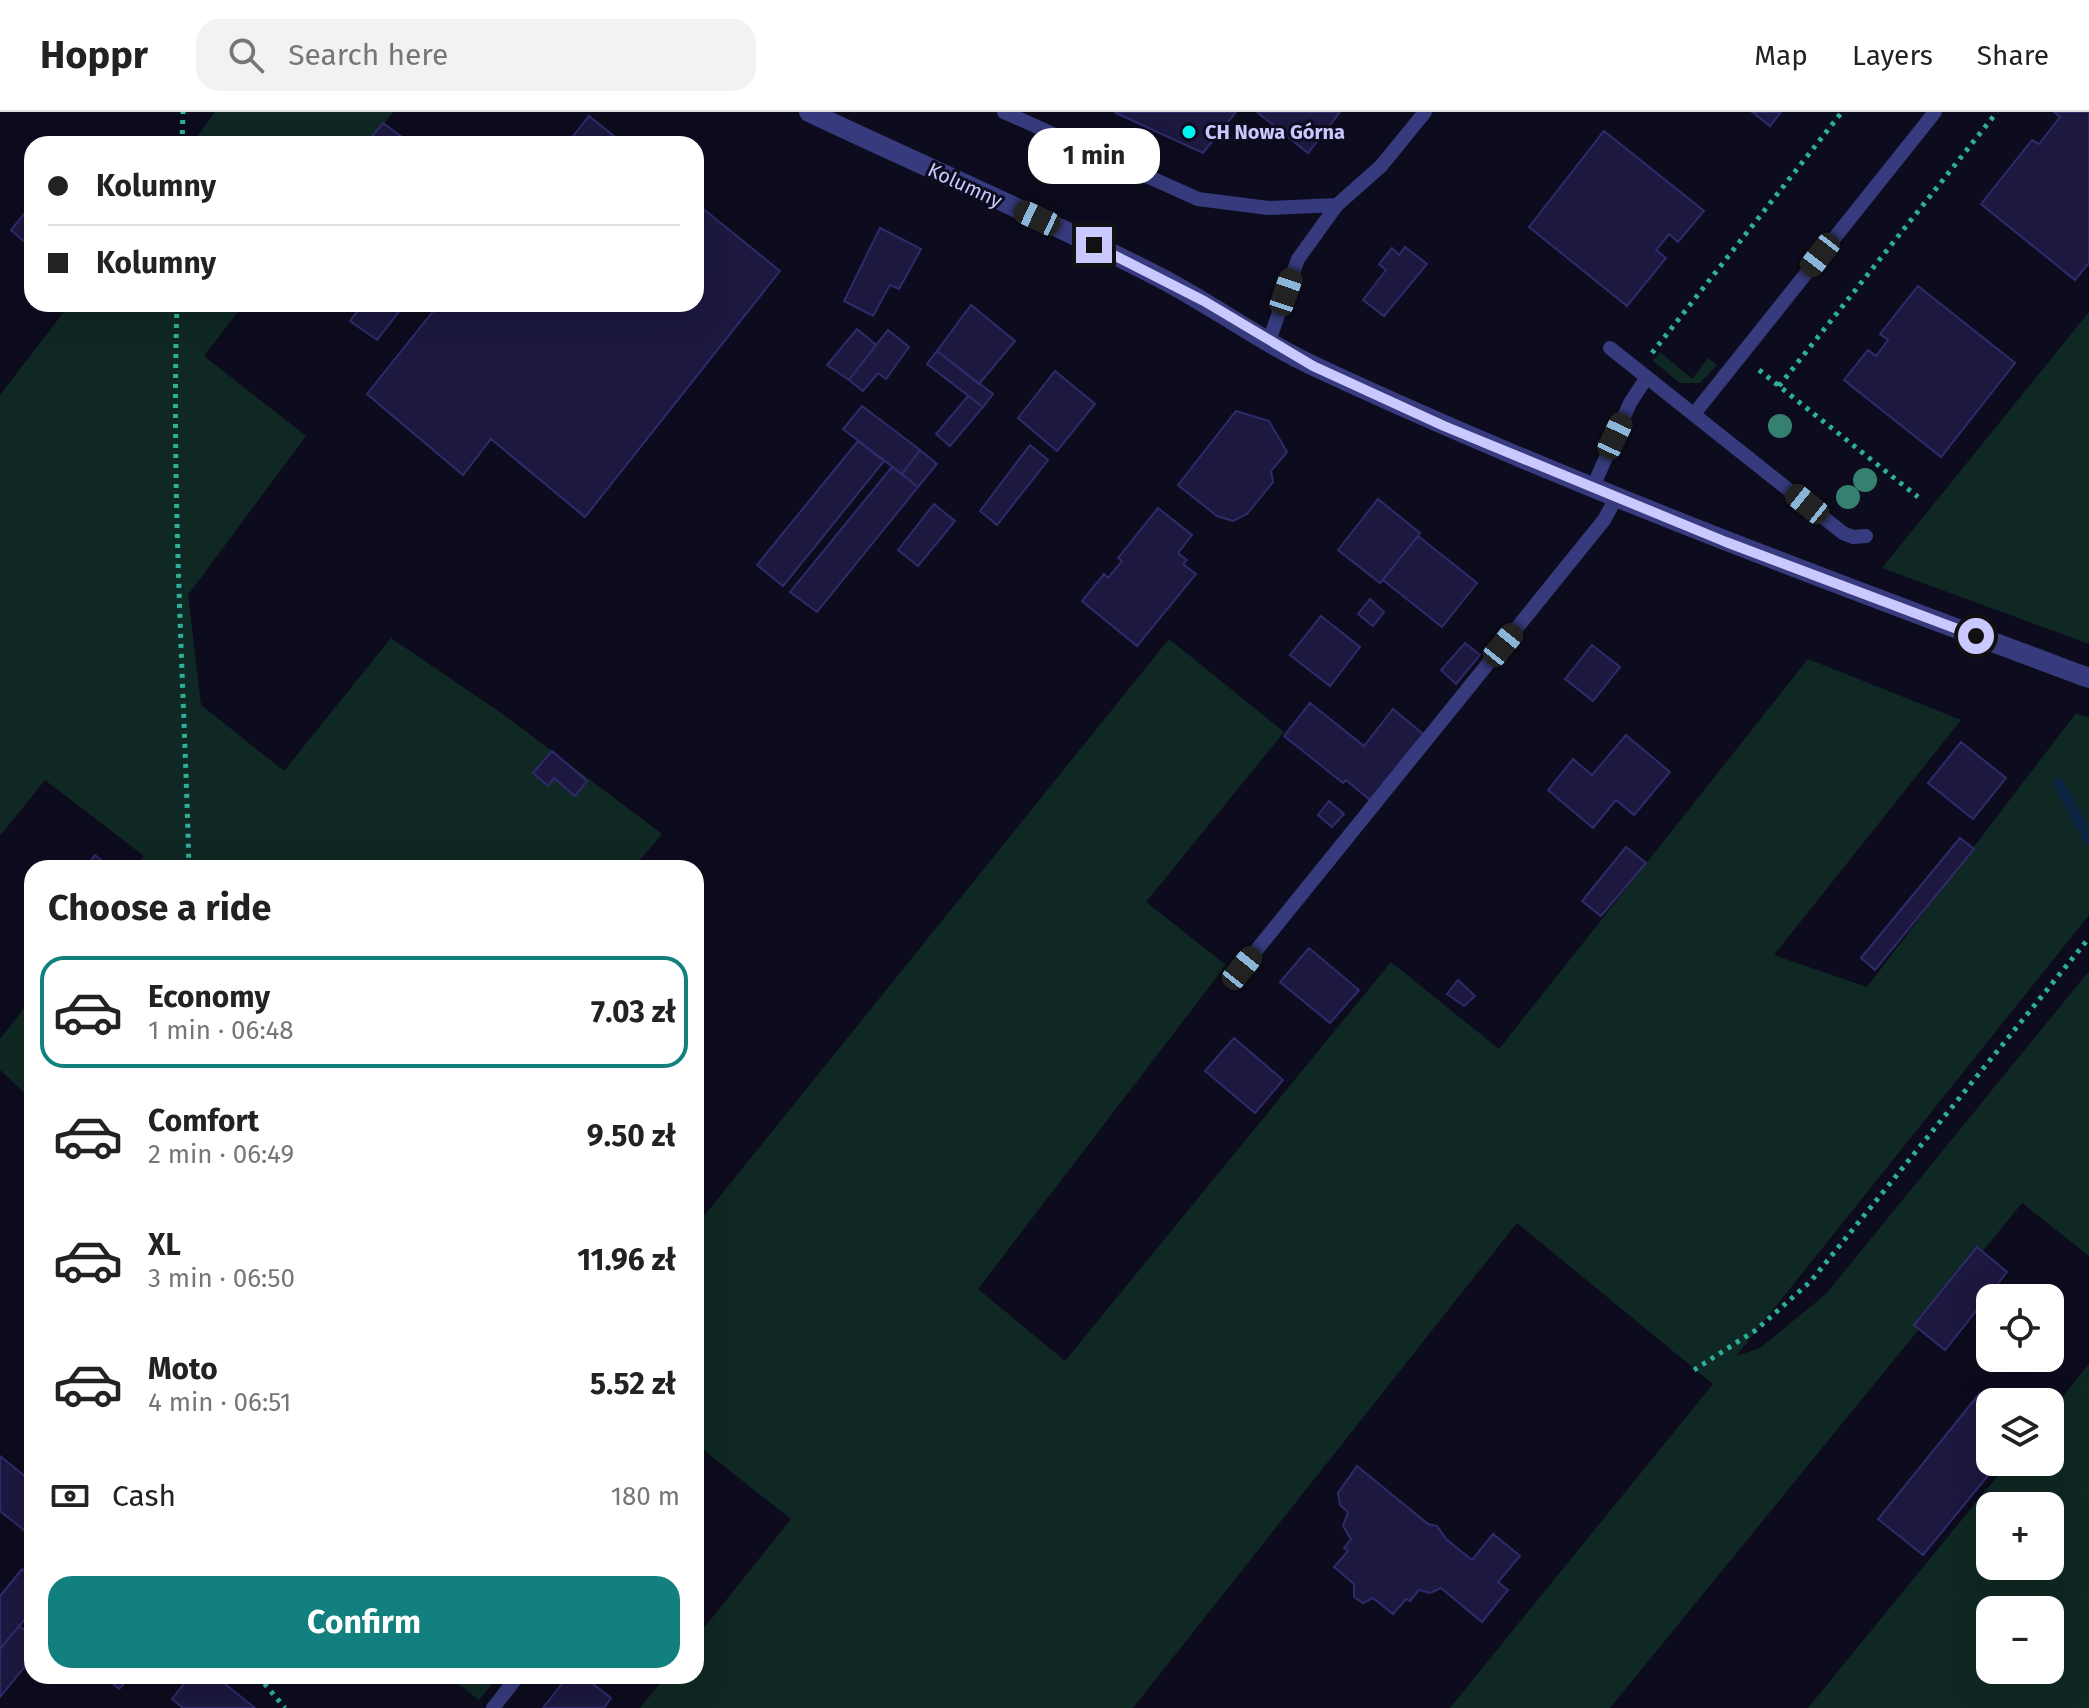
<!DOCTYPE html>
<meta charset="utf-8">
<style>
:root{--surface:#fff;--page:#f2f2f2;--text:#222;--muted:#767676;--line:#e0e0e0;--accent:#138080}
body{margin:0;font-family:"Fira Sans",sans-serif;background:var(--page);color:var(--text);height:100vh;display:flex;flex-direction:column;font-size:30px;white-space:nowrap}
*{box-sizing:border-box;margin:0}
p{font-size:26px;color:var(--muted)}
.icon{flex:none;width:44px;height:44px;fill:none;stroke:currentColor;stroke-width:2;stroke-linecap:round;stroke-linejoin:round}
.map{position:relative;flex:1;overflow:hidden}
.side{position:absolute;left:24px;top:748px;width:680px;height:824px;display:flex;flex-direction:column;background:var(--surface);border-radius:24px;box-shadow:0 8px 32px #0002}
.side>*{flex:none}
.hud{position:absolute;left:24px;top:24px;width:680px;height:176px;border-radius:24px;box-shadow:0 8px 32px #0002;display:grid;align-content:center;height:176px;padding:0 24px;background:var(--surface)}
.fabs{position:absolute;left:1976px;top:1172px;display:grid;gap:16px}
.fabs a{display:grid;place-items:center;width:88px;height:88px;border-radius:16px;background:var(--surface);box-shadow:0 8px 32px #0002;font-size:40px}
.end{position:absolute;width:36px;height:36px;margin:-18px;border:10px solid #cac9ff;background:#111;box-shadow:0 0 0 4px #111}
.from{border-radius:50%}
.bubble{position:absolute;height:56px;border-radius:24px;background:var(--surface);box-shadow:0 8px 32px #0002;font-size:26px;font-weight:700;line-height:56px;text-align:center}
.car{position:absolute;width:24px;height:48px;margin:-24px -12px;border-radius:10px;box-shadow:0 0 6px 2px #0007;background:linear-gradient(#222 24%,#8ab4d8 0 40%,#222 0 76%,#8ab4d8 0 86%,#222 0)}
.hud b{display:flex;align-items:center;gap:28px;height:76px;font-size:30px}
.hud b+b{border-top:2px solid var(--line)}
.hud i{width:20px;height:20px;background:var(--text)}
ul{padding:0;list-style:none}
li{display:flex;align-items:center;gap:24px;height:112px;margin:0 16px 12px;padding:0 8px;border:4px solid transparent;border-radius:24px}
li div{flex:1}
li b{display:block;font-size:30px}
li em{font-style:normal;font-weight:700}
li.active{border-color:var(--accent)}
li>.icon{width:72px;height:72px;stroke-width:1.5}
h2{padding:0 24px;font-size:36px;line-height:96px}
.pay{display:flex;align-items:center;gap:20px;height:88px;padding:0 24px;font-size:30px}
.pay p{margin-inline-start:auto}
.button{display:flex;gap:16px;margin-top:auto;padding:16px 24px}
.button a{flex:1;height:92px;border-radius:24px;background:var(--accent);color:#fff;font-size:32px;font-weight:700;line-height:92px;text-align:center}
header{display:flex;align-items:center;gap:48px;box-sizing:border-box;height:112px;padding:0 40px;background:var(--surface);border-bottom:2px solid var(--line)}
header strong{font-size:38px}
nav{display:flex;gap:44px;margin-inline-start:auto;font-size:28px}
.search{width:560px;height:72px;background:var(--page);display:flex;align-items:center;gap:20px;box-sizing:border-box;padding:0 28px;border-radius:24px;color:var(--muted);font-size:30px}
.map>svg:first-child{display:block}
.green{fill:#0f2824;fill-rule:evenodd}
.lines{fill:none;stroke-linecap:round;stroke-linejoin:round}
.stream{stroke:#0c2542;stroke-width:11}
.building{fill:#1c183f;stroke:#302a6b;stroke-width:2}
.path{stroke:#2daf9a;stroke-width:5;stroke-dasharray:4 6;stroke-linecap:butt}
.service{stroke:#373b7d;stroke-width:14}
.tertiary{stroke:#373b7d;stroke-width:20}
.tree{fill:#35806e}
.route{stroke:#cac9ff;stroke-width:10}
.poi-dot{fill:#00f2f3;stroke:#0d0c1e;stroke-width:3}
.labels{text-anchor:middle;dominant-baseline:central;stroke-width:6;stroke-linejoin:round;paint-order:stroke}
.poi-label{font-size:20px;font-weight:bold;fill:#cac9ff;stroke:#0d0c1e;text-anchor:start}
.street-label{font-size:20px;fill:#cac9ff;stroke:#0d0c1e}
</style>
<header>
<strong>Hoppr</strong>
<div class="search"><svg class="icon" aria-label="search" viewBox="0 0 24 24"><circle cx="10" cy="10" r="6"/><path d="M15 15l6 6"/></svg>Search here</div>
<nav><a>Map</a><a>Layers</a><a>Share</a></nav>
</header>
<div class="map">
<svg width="2089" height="1596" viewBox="0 0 2089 1596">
<rect width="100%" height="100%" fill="#0d0c1e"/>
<path class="green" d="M215 0H393L368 32H192Z
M70 192H244L204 244 306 324 188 483 201 593 284 659 391 526 504 603 662 722 633 756H135L144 744 45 668 0 724V283Z
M2089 200V532L1882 456Z
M1660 240 1692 267 1708 246 1717 253 1700 271H1680L1653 249Z
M1169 527 1284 620 1146 790 1226 853 978 1177 1065 1249 1391 850 1499 937 1808 547 1961 608 1774 843 1867 875 2076 601 2089 606V803L1736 1244 1760 1236 1826 1182 2089 859V1144L2022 1091 1610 1596H1450L1713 1272 1517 1111 1133 1596H640L666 1564H696V1526L791 1407 696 1332V1114Z
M32 886V988L0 958V927Z
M2089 1252V1596H1808L2009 1350H2050V1300ZM1990 1394H2050V1454H1990ZM1990 1498H2050V1558H1990Z
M448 1564H499L479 1588Z"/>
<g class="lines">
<path class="stream" d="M2059 672 2089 728"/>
</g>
<path class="building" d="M1114 0H1236L1203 41Z
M1257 0H1340L1308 41Z
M1752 0H1781L1770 14Z
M2054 0H2089V151L2075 168 1981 92 2032 28 2039 32 2060 5Z
M589 4 624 32H567Z
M383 11 403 26 398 32H366Z
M1604 19 1704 99 1678 130 1669 122 1656 138 1666 146 1627 194 1529 115Z
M696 91 780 159 585 405 491 327 463 363 367 282 439 192H696Z
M32 92V136L11 118Z
M880 116 921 137 899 177 890 173 873 204 844 189Z
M1405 135 1427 152 1384 204 1363 188 1386 158 1379 152 1392 136 1399 143Z
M1918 174 2015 251 1941 345 1844 268 1868 238 1876 244 1888 228 1880 222Z
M363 192H405L377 228 350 209Z
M971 193 1015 229 979 272 937 239Z
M857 217 876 233 849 268 827 253Z
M888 218 909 235 886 267 878 261 863 279 849 268Z
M937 239 993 282 983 295 927 252Z
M1055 259 1095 292 1057 339 1018 306Z
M968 284 983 295 950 334 936 322Z
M862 294 920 338 902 362 843 317Z
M1236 299 1269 309 1287 340 1271 359 1273 370 1247 402 1233 409 1217 404 1178 373Z
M858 329 884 349 783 474 757 453Z
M1030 333 1048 348 997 413 980 399Z
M920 338 937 352 918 375 902 362Z
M892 355 918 375 817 500 790 480Z
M1378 387 1420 421 1380 471 1338 438Z
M934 392 955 409 918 454 898 438Z
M1158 396 1192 423 1178 441 1187 448 1183 452 1196 462 1137 534 1082 489 1104 462 1108 466 1122 449 1118 446Z
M1418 424 1477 471 1442 515 1383 468Z
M1370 487 1384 500 1373 514 1358 502Z
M1321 504 1360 535 1330 574 1290 543Z
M1465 531 1480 543 1456 572 1441 558Z
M1592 533 1620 555 1593 589 1565 567Z
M1310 591 1364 634 1393 597 1423 622 1370 688 1346 668 1343 671 1284 624Z
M1626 623 1670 660 1634 703 1616 688 1593 716 1548 678 1573 647 1592 663Z
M1961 630 2006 666 1973 707 1928 671Z
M552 639 587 669 575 684 554 666 548 674 533 661Z
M1329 689 1344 702 1332 715 1318 703Z
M1960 726 1974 737 1875 858 1861 846Z
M1626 735 1646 751 1601 804 1582 789Z
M95 743 111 756H85Z
M1309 836 1359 878 1330 911 1280 870Z
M1458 868 1475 884 1464 894 1447 882Z
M1234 926 1283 968 1255 1001 1205 959Z
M1977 1135 2007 1160 1945 1238 1914 1213Z
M1979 1282 1990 1291V1350H1999L1923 1443 1878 1407Z
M0 1344 32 1370 30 1423 0 1399Z
M1357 1354 1428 1412 1437 1414 1446 1427 1472 1448 1493 1422 1520 1444 1498 1470 1508 1478 1482 1510 1441 1476 1430 1481 1419 1478 1410 1489 1406 1487 1393 1502 1373 1486 1363 1491 1354 1485V1472L1334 1455 1348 1439 1344 1436 1351 1427 1343 1414 1348 1400 1340 1393 1338 1381Z
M22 1457 32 1465V1499L0 1537V1484Z
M19 1514 32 1524V1546L0 1585V1537Z
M104 1564H131L119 1577Z
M190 1564H215L255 1596H183L172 1587Z
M568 1564H583L611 1586 604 1596H543Z"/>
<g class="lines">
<path class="path" d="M182 32 183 0
M177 192C171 380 184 568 189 756
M1652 241 1842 0
M1759 258 1918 385
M1779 274 1997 0
M1694 1258 1756 1218 1811 1169 2089 826
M258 1564 285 1596"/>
<path class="service" d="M1004 0 1198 87 1268 96 1337 93
M1269 229 1298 147 1337 93 1381 54 1425 0
M1610 236 1843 421 1853 425 1866 424
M1694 302 1935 0
M1592 377 1630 291 1647 265
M1242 856 1604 408 1616 386
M493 1596 518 1564"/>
<path class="tertiary" d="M809 0C923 54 1040 104 1153 162 1209 190 1261 230 1318 256 1569 373 1829 469 2089 566"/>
</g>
<g class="tree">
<circle cx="1780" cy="314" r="12"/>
<circle cx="1865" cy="368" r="12"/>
<circle cx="1848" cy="385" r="12"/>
</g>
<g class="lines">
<path class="route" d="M1094 133 1204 189 1313 254 1444 314 1726 430 1976 524"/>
</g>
<circle class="poi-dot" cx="1189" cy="20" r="8"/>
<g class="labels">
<g class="poi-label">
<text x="1205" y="20">CH Nowa Górna</text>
</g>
<g class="street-label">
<text transform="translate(965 73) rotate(25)">Kolumny</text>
</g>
</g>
</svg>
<div class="fabs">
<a><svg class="icon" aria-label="locate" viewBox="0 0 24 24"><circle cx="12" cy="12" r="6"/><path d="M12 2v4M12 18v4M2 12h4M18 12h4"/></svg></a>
<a><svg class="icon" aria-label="layers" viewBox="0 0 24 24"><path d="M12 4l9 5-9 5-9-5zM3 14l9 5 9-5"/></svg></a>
<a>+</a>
<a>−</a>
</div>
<i class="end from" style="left:1976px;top:524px"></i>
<i class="end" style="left:1094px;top:133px"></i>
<div class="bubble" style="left:1028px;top:16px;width:132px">1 min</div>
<i class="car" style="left:1037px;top:106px;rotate:295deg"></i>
<i class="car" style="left:1820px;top:143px;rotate:218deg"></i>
<i class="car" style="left:1286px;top:180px;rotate:19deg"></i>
<i class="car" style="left:1615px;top:324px;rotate:25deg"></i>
<i class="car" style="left:1807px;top:392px;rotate:309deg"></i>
<i class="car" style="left:1503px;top:533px;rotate:39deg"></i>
<i class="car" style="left:1242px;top:856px;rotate:39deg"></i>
<div class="hud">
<b><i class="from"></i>Kolumny</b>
<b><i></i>Kolumny</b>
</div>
<section class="side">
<h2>Choose a ride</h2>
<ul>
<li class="active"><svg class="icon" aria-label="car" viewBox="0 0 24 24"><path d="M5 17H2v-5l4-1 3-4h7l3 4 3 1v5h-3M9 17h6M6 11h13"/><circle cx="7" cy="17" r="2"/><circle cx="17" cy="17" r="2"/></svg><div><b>Economy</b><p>1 min · 06:48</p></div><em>7.03 zł</em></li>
<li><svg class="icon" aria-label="car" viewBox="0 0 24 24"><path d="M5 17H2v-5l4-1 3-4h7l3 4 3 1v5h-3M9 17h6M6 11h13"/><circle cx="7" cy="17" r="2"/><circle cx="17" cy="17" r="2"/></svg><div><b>Comfort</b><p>2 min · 06:49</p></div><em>9.50 zł</em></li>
<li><svg class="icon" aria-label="car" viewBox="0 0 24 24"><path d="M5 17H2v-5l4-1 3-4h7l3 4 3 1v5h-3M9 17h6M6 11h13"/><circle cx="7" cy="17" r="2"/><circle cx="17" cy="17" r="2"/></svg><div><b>XL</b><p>3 min · 06:50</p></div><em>11.96 zł</em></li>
<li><svg class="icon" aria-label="car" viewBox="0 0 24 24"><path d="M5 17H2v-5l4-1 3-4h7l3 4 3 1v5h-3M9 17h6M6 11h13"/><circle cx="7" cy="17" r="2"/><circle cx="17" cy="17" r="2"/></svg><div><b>Moto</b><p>4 min · 06:51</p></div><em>5.52 zł</em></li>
</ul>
<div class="pay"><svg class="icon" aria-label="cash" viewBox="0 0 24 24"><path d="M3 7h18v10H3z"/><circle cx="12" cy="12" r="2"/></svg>Cash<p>180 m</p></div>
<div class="button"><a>Confirm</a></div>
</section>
</div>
